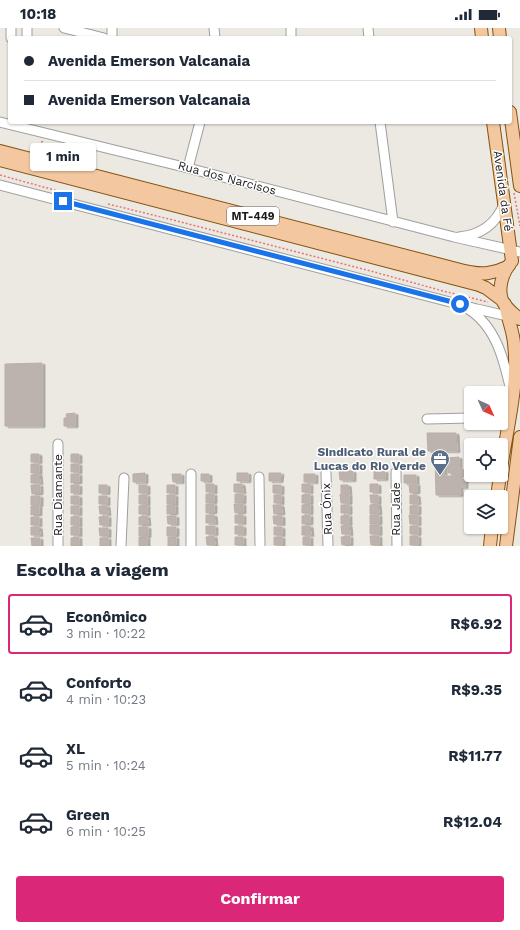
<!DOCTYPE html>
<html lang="pt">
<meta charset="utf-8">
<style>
:root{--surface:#fff;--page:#f6f6f7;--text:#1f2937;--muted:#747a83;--line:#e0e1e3;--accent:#db2777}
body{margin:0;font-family:"Work Sans",sans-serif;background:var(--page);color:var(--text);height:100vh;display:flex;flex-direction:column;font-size:15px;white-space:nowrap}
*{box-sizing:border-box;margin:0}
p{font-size:13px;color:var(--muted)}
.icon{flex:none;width:22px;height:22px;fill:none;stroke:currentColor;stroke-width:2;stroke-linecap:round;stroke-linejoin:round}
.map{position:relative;height:518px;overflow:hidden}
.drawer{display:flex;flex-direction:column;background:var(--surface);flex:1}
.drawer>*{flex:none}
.banner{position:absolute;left:8px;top:8px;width:504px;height:88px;border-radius:4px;box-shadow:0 1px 3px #0004;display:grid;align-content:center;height:88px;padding:0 16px;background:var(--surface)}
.needle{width:26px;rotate:135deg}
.tools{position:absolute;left:464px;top:358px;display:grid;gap:8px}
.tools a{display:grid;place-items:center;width:44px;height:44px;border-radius:4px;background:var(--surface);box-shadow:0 1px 3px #0004;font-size:20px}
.end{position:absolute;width:18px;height:18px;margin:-9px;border:5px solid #1a73e8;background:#fff;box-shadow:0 0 0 2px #fff}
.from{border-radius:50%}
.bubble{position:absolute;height:28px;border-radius:4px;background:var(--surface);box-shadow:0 1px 3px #0004;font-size:13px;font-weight:700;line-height:28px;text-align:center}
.banner b{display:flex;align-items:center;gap:14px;height:38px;font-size:15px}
.banner b+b{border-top:1px solid var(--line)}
.banner i{width:10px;height:10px;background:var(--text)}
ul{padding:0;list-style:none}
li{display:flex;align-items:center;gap:12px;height:60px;margin:0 8px 6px;padding:0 8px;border:2px solid transparent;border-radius:4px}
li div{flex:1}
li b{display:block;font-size:15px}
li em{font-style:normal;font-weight:700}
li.on{border-color:var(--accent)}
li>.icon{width:36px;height:36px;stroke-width:1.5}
h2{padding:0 16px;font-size:18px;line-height:48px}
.action{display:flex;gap:8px;margin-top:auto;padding:8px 16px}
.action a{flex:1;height:46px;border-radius:4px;background:var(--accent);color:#fff;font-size:16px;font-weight:700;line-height:46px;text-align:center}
.status{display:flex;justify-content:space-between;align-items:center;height:28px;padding:0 20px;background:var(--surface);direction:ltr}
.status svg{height:11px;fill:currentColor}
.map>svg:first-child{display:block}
.building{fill:#bcb3af;stroke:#bcada5;filter:url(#shadow)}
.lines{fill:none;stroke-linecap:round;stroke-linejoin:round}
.minor-casing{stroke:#9f9f9f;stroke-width:11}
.major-casing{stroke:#86530d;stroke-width:14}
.path{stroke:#ed7472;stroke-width:1.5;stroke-dasharray:2 2;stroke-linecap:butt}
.minor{stroke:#fff;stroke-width:9}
.major{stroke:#f3c8a0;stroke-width:12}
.route{stroke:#1a73e8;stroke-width:5}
.labels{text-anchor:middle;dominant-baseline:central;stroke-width:3;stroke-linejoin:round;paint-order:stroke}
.shield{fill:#fff;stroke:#5f5f5f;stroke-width:1}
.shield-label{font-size:11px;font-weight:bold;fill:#1b1b1b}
.street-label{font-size:12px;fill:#1b1b1b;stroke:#fff}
.service-label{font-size:12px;font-weight:bold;fill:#4e5e75;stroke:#fff;text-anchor:end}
</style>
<div class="status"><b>10:18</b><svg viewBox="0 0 49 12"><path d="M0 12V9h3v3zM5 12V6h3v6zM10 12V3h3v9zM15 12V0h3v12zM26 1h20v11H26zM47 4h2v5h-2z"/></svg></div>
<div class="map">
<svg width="520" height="518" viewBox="0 0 520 518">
<defs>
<filter id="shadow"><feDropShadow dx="3" dy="1.5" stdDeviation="0" flood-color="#0004"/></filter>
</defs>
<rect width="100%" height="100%" fill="#ece8e2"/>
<path class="building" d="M42 335V398H5V336Z
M75 385V398H64V390H67L66 386Z
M427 405H456L457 423H428Z
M31 426H39V434H31Z
M71 426H79V434H71Z
M459 429V441H463V447H459V451H465V459H460V467H436L435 432H444V448H452V445H448L447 430Z
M31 436H39V445H31Z
M71 436H79V444H71Z
M339 443H353V452H340Z
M374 443H385V451H374Z
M145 445V454H133V446Z
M237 445H248V453H237Z
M269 445H281L280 453H269Z
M39 446 40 455H31V447Z
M71 446H79V454L71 455Z
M172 446H181V454H173Z
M201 446H209V453H201Z
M304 446H315V454H304Z
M404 447H416V455H404Z
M206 456H214V464H206Z
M234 456H242L243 464H234Z
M302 456H310V464H302Z
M370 456H378V464H370Z
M417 456V464L410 465 409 457Z
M31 457H40V465L32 466Z
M71 457H79V465H71Z
M99 457H107V465H99Z
M139 457H147V465H139Z
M167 457H175V465H167Z
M273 457H281V465H273Z
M341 457H348L349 465H341Z
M206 466H214V474L206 475Z
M235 466H243V474L235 475Z
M310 466V475H302V467Z
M340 466H349V475H341Z
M139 467H147V476H139Z
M167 467H175V476H167Z
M274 467H281V475H274Z
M370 467H378V475H371Z
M410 467H417L418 475 410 476Z
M31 468H40V477H31Z
M71 468H79V476H71Z
M99 468H107V476H99Z
M206 476H214V484L206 485Z
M234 476H243V484L235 485Z
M310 476V485H302V477Z
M378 476 379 485 370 486V477Z
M147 477V486H139V478Z
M167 477H175V485L167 486Z
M273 477H281L282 485 274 486Z
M341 477H349V485H341Z
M418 477V485L410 486V478Z
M31 478H39V486L31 487Z
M71 478H79V486H71Z
M99 478H107L108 486H100Z
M206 487H214L215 495H206Z
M235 487H243V495H235Z
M310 487V495L302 496V488Z
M349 487V496H341V488Z
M370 487H379V495L370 496Z
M409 487H418V496H410Z
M79 488V497H71V489Z
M108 488V497H100L99 489Z
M147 488 148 496 139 497V489Z
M167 488H176V496H168Z
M273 488H282V496H274Z
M31 489H39V497H31Z
M349 497 350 506H342L341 498Z
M370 497H379V506H370Z
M79 498V507H71V499Z
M206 498H215V506H206Z
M235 498H243V506H235Z
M302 498H310L311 507H302Z
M410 498H418V506H410Z
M31 499H39L40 507H31Z
M139 499H148V508H139Z
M167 499H176V507L167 508Z
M274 499H282V507H274Z
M99 500H108V508H100Z
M214 508 215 517H207L206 509Z
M350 508V516L342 517 341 509Z
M370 508H379V517H371Z
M410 508H418V517H410Z
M79 509V517L71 518V510Z
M139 509H147V518H139Z
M168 509H176V517L168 518Z
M235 509H243V517H235Z
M274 509H282V517H274Z
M303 509H310V517H303Z
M31 510H40V518H32Z
M100 510H108V518H100Z"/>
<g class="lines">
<g class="minor-casing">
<path id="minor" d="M64 0 104 10
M214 0 215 10
M368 0 369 10
M11 10V0
M27 10V0
M112 10V0
M291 10V0
M0 94 188 140 454 209 520 224
M380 94 393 194
M188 140 200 94
M0 157 477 281 512 289
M459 209C481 207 496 196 504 176
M468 281C496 298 504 332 511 363
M427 391 471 390
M58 416V518
M396 444 397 518
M326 445 328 518
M191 446V518
M259 449 260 518
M121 518 124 450"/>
</g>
<g class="major-casing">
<path id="major" d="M481 0 482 10
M499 0 500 10
M510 84 520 158
M493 94 512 233
M0 123 449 239C461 242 475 247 488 245 494 244 501 242 507 239
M0 132 479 257 486 260 502 272
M510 236C502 245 498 261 502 272 506 280 513 286 520 291
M501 441C507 399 519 357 514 315 513 302 507 289 505 276
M497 469 500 447
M490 518 492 499
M506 518 520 409"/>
</g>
<path class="path" d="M32 122 43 113
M0 147 58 163
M514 165 520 198
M108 176 161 189 367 242 443 263 488 274"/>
<use href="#minor" class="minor"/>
<use href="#major" class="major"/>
</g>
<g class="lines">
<path class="route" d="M63 173 460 276"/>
</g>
<defs>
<g id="office-pin" transform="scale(1)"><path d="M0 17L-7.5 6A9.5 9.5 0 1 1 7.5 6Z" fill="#5c6f8a" stroke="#fff"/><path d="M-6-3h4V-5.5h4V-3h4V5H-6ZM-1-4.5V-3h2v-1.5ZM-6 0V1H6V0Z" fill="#fff"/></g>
</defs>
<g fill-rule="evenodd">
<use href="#office-pin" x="440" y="431"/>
</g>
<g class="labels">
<rect class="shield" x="227" y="179" width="52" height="18" rx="3"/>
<g class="shield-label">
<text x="253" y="188">MT-449</text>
</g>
<g class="street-label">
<text transform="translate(227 150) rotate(15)">Rua dos Narcisos</text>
<text transform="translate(503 163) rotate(82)">Avenida da Fé</text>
<text transform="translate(58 467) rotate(-90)">Rua Diamante</text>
<text transform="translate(327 481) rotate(-92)">Rua Ónix</text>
<text transform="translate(396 481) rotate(-90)">Rua Jade</text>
</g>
<g class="service-label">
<text x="426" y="424">Sindicato Rural de<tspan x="426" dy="14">Lucas do Rio Verde</tspan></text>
</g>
</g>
</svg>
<div class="tools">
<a><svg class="needle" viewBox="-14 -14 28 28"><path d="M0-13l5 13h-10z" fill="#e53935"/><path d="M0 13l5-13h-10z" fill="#747a83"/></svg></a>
<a><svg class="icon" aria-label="locate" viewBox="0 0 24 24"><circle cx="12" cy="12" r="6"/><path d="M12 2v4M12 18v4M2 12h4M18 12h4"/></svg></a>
<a><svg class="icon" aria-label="layers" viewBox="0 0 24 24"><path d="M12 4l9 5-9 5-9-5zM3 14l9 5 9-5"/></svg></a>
</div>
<i class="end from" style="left:460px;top:276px"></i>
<i class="end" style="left:63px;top:173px"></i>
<div class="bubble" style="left:30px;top:115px;width:66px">1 min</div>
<div class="banner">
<b><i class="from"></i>Avenida Emerson Valcanaia</b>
<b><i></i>Avenida Emerson Valcanaia</b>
</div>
</div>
<section class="drawer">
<h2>Escolha a viagem</h2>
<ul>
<li class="on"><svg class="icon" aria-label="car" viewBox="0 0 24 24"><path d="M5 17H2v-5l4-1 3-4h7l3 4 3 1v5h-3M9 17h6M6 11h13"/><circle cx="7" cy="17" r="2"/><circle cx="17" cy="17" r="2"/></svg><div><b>Econômico</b><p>3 min · 10:22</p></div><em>R$6.92</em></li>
<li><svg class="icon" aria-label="car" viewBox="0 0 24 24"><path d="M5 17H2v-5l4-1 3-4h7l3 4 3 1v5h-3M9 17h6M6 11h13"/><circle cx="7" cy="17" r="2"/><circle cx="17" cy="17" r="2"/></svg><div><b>Conforto</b><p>4 min · 10:23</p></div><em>R$9.35</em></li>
<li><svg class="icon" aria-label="car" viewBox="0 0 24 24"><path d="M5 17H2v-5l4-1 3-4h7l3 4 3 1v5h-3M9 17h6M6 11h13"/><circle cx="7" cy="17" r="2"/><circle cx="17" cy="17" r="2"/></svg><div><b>XL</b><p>5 min · 10:24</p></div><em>R$11.77</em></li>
<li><svg class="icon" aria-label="car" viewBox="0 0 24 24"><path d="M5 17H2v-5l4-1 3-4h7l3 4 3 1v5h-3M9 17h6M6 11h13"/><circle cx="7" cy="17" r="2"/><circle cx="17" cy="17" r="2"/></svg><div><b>Green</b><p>6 min · 10:25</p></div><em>R$12.04</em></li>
</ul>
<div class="action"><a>Confirmar</a></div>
</section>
